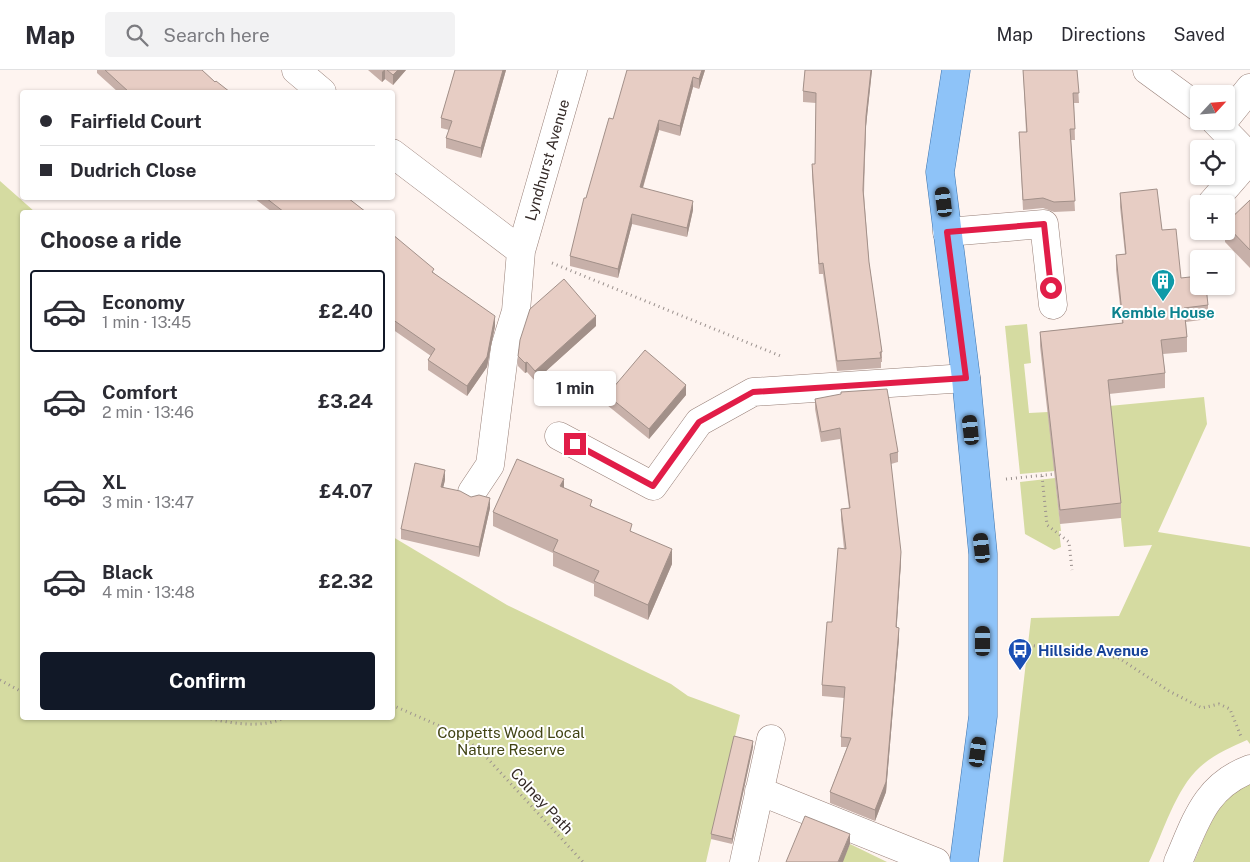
<!DOCTYPE html>
<meta charset="utf-8">
<style>
:root{--surface:#fff;--page:#f2f2f3;--text:#2b2b33;--muted:#7c7c81;--line:#e1e1e2;--accent:#111827}
body{margin:0;font-family:"Public Sans",sans-serif;background:var(--page);color:var(--text);height:100vh;display:flex;flex-direction:column;font-size:19px;white-space:nowrap}
*{box-sizing:border-box;margin:0}
p{font-size:16px;color:var(--muted)}
.icon{flex:none;width:28px;height:28px;fill:none;stroke:currentColor;stroke-width:2;stroke-linecap:round;stroke-linejoin:round}
.map{position:relative;flex:1;overflow:hidden}
.sheet{position:absolute;left:20px;top:140px;width:375px;height:510px;display:flex;flex-direction:column;background:var(--surface);border-radius:5px;box-shadow:0 1px 4px #0004}
.sheet>*{flex:none}
.banner{position:absolute;left:20px;top:20px;width:375px;height:110px;border-radius:5px;box-shadow:0 1px 4px #0004;display:grid;align-content:center;height:110px;padding:0 20px;background:var(--surface)}
.needle{width:32px;rotate:64deg}
.controls{position:absolute;left:1190px;top:15px;display:grid;gap:10px}
.controls a{display:grid;place-items:center;width:45px;height:45px;border-radius:5px;background:var(--surface);box-shadow:0 1px 4px #0004;font-size:25px}
.end{position:absolute;width:22px;height:22px;margin:-11px;border:6px solid #e11d48;background:#fff;box-shadow:0 0 0 2px #fff}
.from{border-radius:50%}
.bubble{position:absolute;height:35px;border-radius:5px;background:var(--surface);box-shadow:0 1px 4px #0004;font-size:16px;font-weight:700;line-height:35px;text-align:center}
.car{position:absolute;width:15px;height:30px;margin:-15px -8px;border-radius:6px;box-shadow:0 0 4px 1px #0007;background:linear-gradient(#222 24%,#8ab4d8 0 40%,#222 0 76%,#8ab4d8 0 86%,#222 0)}
.banner b{display:flex;align-items:center;gap:18px;height:48px;font-size:19px}
.banner b+b{border-top:1px solid var(--line)}
.banner i{width:12px;height:12px;background:var(--text)}
ul{padding:0;list-style:none}
li{display:flex;align-items:center;gap:15px;height:82px;margin:0 10px 8px;padding:0 10px;border:2px solid transparent;border-radius:5px}
li div{flex:1}
li b{display:block;font-size:19px}
li em{font-style:normal;font-weight:700}
li.selected{border-color:var(--accent)}
li>.icon{width:45px;height:45px;stroke-width:1.5}
h2{padding:0 20px;font-size:22px;line-height:60px}
.primary-button{display:flex;gap:10px;margin-top:auto;padding:10px 20px}
.primary-button a{flex:1;height:58px;border-radius:5px;background:var(--accent);color:#fff;font-size:20px;font-weight:700;line-height:58px;text-align:center}
header{display:flex;align-items:center;gap:30px;box-sizing:border-box;height:70px;padding:0 25px;background:var(--surface);border-bottom:1px solid var(--line)}
header strong{font-size:24px}
nav{display:flex;gap:28px;margin-inline-start:auto;font-size:18px}
.search{width:350px;height:45px;background:var(--page);display:flex;align-items:center;gap:12px;box-sizing:border-box;padding:0 18px;border-radius:5px;color:var(--muted);font-size:19px}
.map>svg:first-child{display:block}
.green{fill:#d5dba1}
.lines{fill:none;stroke-linecap:round;stroke-linejoin:round}
.minor-casing{stroke:#977f77;stroke-width:29}
.major-casing{stroke:#3d73ac;stroke-width:29}
.path{stroke:#9b918e;stroke-width:3;stroke-dasharray:1 4;stroke-linecap:butt}
.minor{stroke:#fff;stroke-width:28}
.major{stroke:#8ec3f8;stroke-width:28}
.wall{fill:#c7b0a9}
.shaded-wall{fill:#a29089}
.building{fill:#e7cdc4;stroke:#a29089}
.route{stroke:#e11d48;stroke-width:6}
.labels{text-anchor:middle;dominant-baseline:central;stroke-width:4;stroke-linejoin:round;paint-order:stroke}
.street-label{font-size:15px;fill:#342a27;stroke:#fff}
.culture-label{font-size:15px;font-weight:bold;fill:#0d838f;stroke:#fff}
.transit-label{font-size:15px;font-weight:bold;fill:#164399;stroke:#fff;text-anchor:start}
.park-label{font-size:15px;fill:#404313;stroke:#fff}
</style>
<header>
<strong>Map</strong>
<div class="search"><svg class="icon" aria-label="search" viewBox="0 0 24 24"><circle cx="10" cy="10" r="6"/><path d="M15 15l6 6"/></svg>Search here</div>
<nav><a>Map</a><a>Directions</a><a>Saved</a></nav>
</header>
<div class="map">
<svg width="1250" height="792" viewBox="0 0 1250 792">
<rect width="100%" height="100%" fill="#fef4f0"/>
<path class="green" d="M0 111 35 142H22V648H392L393 467 507 535 671 614 688 626 740 645 706 792H0Z
M1027 254 1031 293 1024 294 1029 343 1048 342 1055 401 1020 404 1005 256Z
M1204 327 1207 354 1158 462 1250 477V674L1247 670C1231 677 1213 685 1200 697 1176 718 1163 763 1149 792H1003L1031 548 1119 546 1152 475 1124 477 1109 336Z
M1055 408 1061 461H1059L1061 477 1054 480 1025 464 1020 412Z
M1250 714V792H1194C1206 765 1218 724 1250 714Z
M850 774 887 792H842Z"/>
<g class="lines">
<g class="minor-casing">
<path id="minor" d="M296 0 322 22
M1147 0 1199 38
M1226 48 1250 18
M1215 51 1250 87
M392 83 521 181
M1211 134 1250 89
M947 162 1044 154 1053 235
M559 366 653 416 699 352 753 322 966 308
M472 422 490 395 505 277 516 241 521 181 573 0
M759 721 936 792
M744 792 771 669
M1178 792C1196 751 1205 716 1250 699"/>
</g>
<g class="major-casing">
<path id="major" d="M956 0 940 102 966 308 983 484V646L964 792"/>
</g>
<path class="path" d="M552 193 783 287
M1042 406 1047 455 1069 472 1072 500
M1006 409 1055 404
M1014 573 1119 588 1169 621 1202 638 1219 634 1230 639 1242 669
M0 610 22 622
M392 635 463 666 488 689 583 792
M206 648C232 653 260 659 284 648"/>
<use href="#minor" class="minor"/>
<use href="#major" class="major"/>
</g>
<path class="wall" d="M97 0H202L215 12 230 22H118L97 3Z
M368 0H406L393 15 385 9 382 12Z
M455 0H506L481 88 446 78V68L449 60 441 58V48Z
M705 0 699 19 693 17 680 66 659 60 643 118 693 140 687 167 632 154 618 208 570 196V186L586 128 613 49Z
M805 0H872L866 56 864 124 869 192 882 282V292H881V298L837 301 823 204H819L812 105V94H815L816 33 803 32V21Z
M1023 0H1077L1079 33H1074L1075 70H1071L1075 141 1054 142 1043 138 1023 140 1019 62H1026Z
M1120 123 1162 160 1181 208 1208 235V249L1186 252 1187 267V282L1163 284 1165 303V318L1109 324 1121 433V448L1060 454 1040 276V262L1122 253 1116 200V185L1125 184 1120 137Z
M254 128H348L366 142H272Z
M1250 130V198L1225 172V161H1226V153Z
M392 164 434 203 495 256 487 297 467 326 428 300V290L431 286 392 259Z
M596 256 535 311 527 302 525 303 518 296V286Z
M607 325H686L649 369 607 335Z
M815 329 898 382V392L891 394 901 492 896 558 899 568 886 722 875 751 830 733V722L847 677H841V667L844 628 822 626V615L844 479 841 449V439L849 438 840 369 821 372 815 339Z
M445 410 443 417 490 438 479 487 401 469V459Z
M564 418 632 462 672 494 648 550 594 526V514L553 496V483L493 456V442Z
M753 677 732 774 711 769V764Z"/>
<path class="shaded-wall" d="M384 0H385V9L382 12V2Z
M398 0H406L393 15V5Z
M503 0H506L481 88V78Z
M702 0H705L699 19V9Z
M871 0H872L866 56 863 131 866 46Z
M693 7V17L680 66V56Z
M659 50V60L640 127V117Z
M693 131V140L687 167V158Z
M632 144V154L618 208V199Z
M495 246V256L487 297 467 326V316Z
M596 246V256L535 311V301Z
M527 292V302L525 303V293Z
M686 315V325L649 369V359Z
M445 400V410L441 427V417Z
M564 409V424L560 416Z
M490 428V438L479 487V477Z
M672 479V494L648 550V535Z
M901 482V492L896 568V557Z
M899 558V568L886 722 875 751V740Z
M753 671V677L732 774V769Z
M850 764V774L843 792H838Z"/>
<path class="building" d="M105 0H202L215 12 216 11 230 22H129Z
M387 0H398L393 5Z
M455 0H503L481 78 446 68 452 51 441 48Z
M627 0H702L699 9 693 7 680 56 659 50 640 117 693 131 687 158 632 144 618 199 570 186 584 128H586L609 48 613 49Z
M805 0H871L866 46 863 120 869 192 882 282H880L881 288 837 291 823 193 819 194 812 94H815L816 23 803 21Z
M1023 0H1077L1079 23H1073L1075 59H1070L1075 131 1054 132 1043 128 1023 130 1019 62H1027Z
M1157 119 1162 160 1176 159 1181 208 1199 206V216H1206L1208 235 1184 238 1187 267 1161 270 1165 303 1108 310 1121 433 1060 440 1040 262 1123 253 1116 185 1126 184 1120 123Z
M266 128H348L366 142H284Z
M1250 130V180L1226 155V153Z
M392 164 434 199 432 202 495 246 487 287 467 316 428 290 435 279 392 249Z
M564 209 596 246 535 301 527 292 525 293 518 286 520 270 530 239Z
M645 280 686 315 649 359 607 325Z
M887 319 898 382 890 384 901 482 896 557 899 558 886 712 875 740 830 722 851 668 841 667 845 617 822 615 827 552H832L838 478 846 479 841 439 850 438 840 358 821 362 815 329 841 324V322Z
M517 389 564 409 560 416 592 430 590 436 632 454 630 461 672 479 648 535 594 511 599 501 553 481 558 470 493 442Z
M415 393 445 400 441 417 460 421 471 427 479 425 490 428 479 477 401 459Z
M734 666 753 671 732 769 711 764Z
M805 746 850 764 838 792H786Z"/>
<g class="lines">
<path class="route" d="M575 374 653 416 699 352 753 322 966 308 947 162 1044 154 1051 218"/>
</g>
<defs>
<g id="building-pin" transform="scale(1.25)"><path d="M0 17L-7.5 6A9.5 9.5 0 1 1 7.5 6Z" fill="#0f9aa8" stroke="#fff"/><path d="M-4-6H4V6H1V3H-1V6H-4ZM-2.5-4.3h1.7v1.8h-1.7ZM.8-4.3h1.7v1.8H.8ZM-2.5-1h1.7V.8h-1.7ZM.8-1h1.7V.8H.8Z" fill="#fff"/></g>
<g id="bus-pin" transform="scale(1.25)"><path d="M0 17L-7.5 6A9.5 9.5 0 1 1 7.5 6Z" fill="#1a4fb4" stroke="#fff"/><path d="M-5-6H5V4H4V6H2V4H-2V6H-4V4H-5ZM-3.5-4V0h7V-4ZM-3.5 1.2v1.5H-2V1.2ZM2 1.2v1.5H3.5V1.2Z" fill="#fff"/></g>
</defs>
<g fill-rule="evenodd">
<use href="#building-pin" x="1163" y="211"/>
<use href="#bus-pin" x="1020" y="580"/>
</g>
<g class="labels">
<g class="street-label">
<text transform="translate(547 90) rotate(-74)">Lyndhurst Avenue</text>
<text transform="translate(542 731) rotate(47)">Colney Path</text>
</g>
<g class="culture-label">
<text x="1163" y="242">Kemble House</text>
</g>
<g class="transit-label">
<text x="1038" y="580">Hillside Avenue</text>
</g>
<g class="park-label">
<text x="511" y="662">Coppetts Wood Local<tspan x="511" dy="17">Nature Reserve</tspan></text>
</g>
</g>
</svg>
<div class="controls">
<a><svg class="needle" viewBox="-14 -14 28 28"><path d="M0-13l5 13h-10z" fill="#e53935"/><path d="M0 13l5-13h-10z" fill="#7c7c81"/></svg></a>
<a><svg class="icon" aria-label="locate" viewBox="0 0 24 24"><circle cx="12" cy="12" r="6"/><path d="M12 2v4M12 18v4M2 12h4M18 12h4"/></svg></a>
<a>+</a>
<a>−</a>
</div>
<i class="end from" style="left:1051px;top:218px"></i>
<i class="end" style="left:575px;top:374px"></i>
<div class="bubble" style="left:534px;top:301px;width:82px">1 min</div>
<i class="car" style="left:944px;top:132px;rotate:353deg"></i>
<i class="car" style="left:971px;top:360px;rotate:354deg"></i>
<i class="car" style="left:982px;top:478px;rotate:354deg"></i>
<i class="car" style="left:983px;top:571px;rotate:0deg"></i>
<i class="car" style="left:978px;top:682px;rotate:8deg"></i>
<div class="banner">
<b><i class="from"></i>Fairfield Court</b>
<b><i></i>Dudrich Close</b>
</div>
<section class="sheet">
<h2>Choose a ride</h2>
<ul>
<li class="selected"><svg class="icon" aria-label="car" viewBox="0 0 24 24"><path d="M5 17H2v-5l4-1 3-4h7l3 4 3 1v5h-3M9 17h6M6 11h13"/><circle cx="7" cy="17" r="2"/><circle cx="17" cy="17" r="2"/></svg><div><b>Economy</b><p>1 min · 13:45</p></div><em>£2.40</em></li>
<li><svg class="icon" aria-label="car" viewBox="0 0 24 24"><path d="M5 17H2v-5l4-1 3-4h7l3 4 3 1v5h-3M9 17h6M6 11h13"/><circle cx="7" cy="17" r="2"/><circle cx="17" cy="17" r="2"/></svg><div><b>Comfort</b><p>2 min · 13:46</p></div><em>£3.24</em></li>
<li><svg class="icon" aria-label="car" viewBox="0 0 24 24"><path d="M5 17H2v-5l4-1 3-4h7l3 4 3 1v5h-3M9 17h6M6 11h13"/><circle cx="7" cy="17" r="2"/><circle cx="17" cy="17" r="2"/></svg><div><b>XL</b><p>3 min · 13:47</p></div><em>£4.07</em></li>
<li><svg class="icon" aria-label="car" viewBox="0 0 24 24"><path d="M5 17H2v-5l4-1 3-4h7l3 4 3 1v5h-3M9 17h6M6 11h13"/><circle cx="7" cy="17" r="2"/><circle cx="17" cy="17" r="2"/></svg><div><b>Black</b><p>4 min · 13:48</p></div><em>£2.32</em></li>
</ul>
<div class="primary-button"><a>Confirm</a></div>
</section>
</div>
